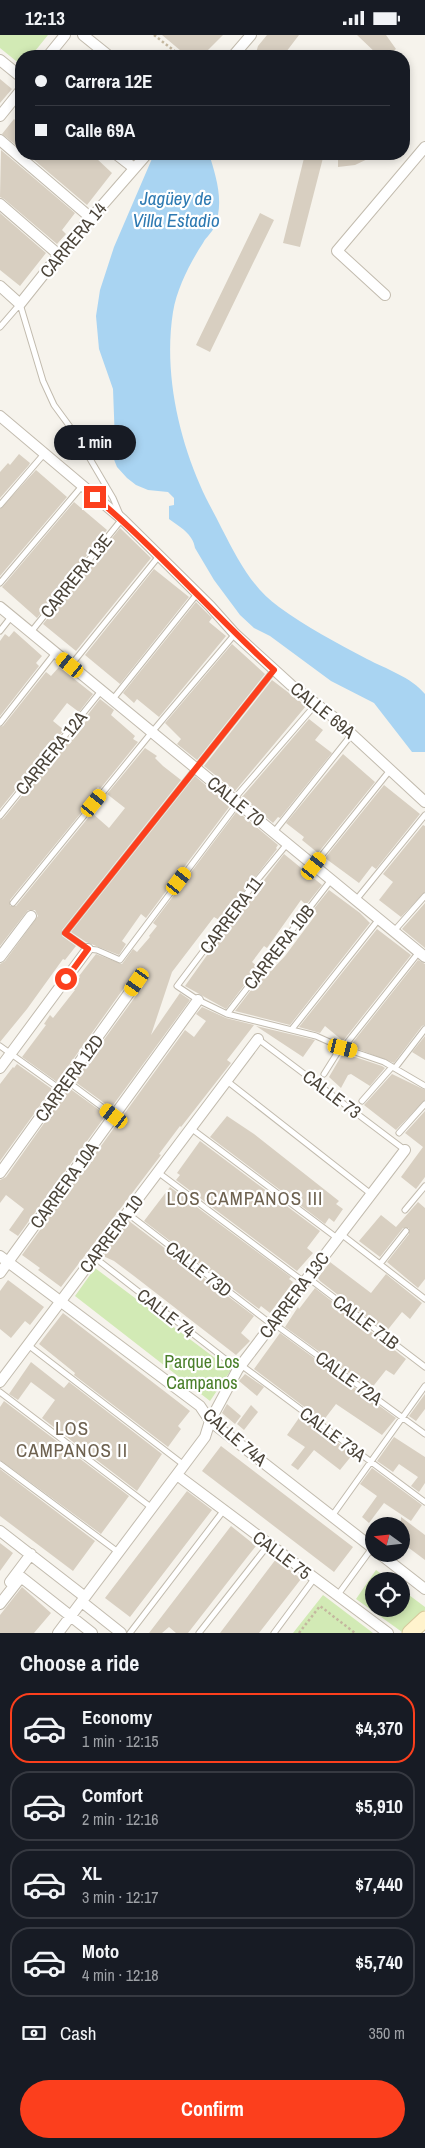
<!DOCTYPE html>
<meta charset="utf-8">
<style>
:root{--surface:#171b24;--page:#20242c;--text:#f1f3f6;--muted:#9ea1a6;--line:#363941;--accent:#fc3f1d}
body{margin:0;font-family:"Archivo Narrow",sans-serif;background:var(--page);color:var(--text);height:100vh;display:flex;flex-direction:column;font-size:19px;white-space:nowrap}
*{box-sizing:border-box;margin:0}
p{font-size:16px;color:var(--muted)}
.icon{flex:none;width:28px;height:28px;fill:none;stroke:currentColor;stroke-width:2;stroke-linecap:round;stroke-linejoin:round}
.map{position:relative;height:1598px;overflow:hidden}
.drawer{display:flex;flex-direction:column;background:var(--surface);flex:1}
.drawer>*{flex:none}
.guide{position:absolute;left:15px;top:15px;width:395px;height:110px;border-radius:20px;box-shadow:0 2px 8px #0003;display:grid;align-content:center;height:110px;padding:0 20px;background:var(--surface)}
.needle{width:32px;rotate:285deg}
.tools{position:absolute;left:365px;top:1482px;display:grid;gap:10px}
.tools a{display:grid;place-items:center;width:45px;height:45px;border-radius:50%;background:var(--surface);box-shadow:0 2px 8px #0003;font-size:25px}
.end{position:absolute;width:22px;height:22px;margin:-11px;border:6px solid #fc3f1d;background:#fff;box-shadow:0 0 0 2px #fff}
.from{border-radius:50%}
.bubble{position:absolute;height:35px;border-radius:18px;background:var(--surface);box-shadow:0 2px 8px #0003;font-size:16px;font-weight:700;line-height:35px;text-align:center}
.car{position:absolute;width:15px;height:30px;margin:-15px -8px;border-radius:6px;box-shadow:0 0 4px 1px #0007;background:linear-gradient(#f5c518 24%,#345 0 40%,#f5c518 0 76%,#345 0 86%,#f5c518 0)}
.guide b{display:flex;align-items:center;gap:18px;height:48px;font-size:19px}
.guide b+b{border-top:1px solid var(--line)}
.guide i{width:12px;height:12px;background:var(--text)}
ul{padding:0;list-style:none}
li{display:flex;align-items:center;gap:15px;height:70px;margin:0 10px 8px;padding:0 10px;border:2px solid var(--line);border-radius:20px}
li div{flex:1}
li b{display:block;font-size:19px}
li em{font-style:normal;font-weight:700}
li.current{border-color:var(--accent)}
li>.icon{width:45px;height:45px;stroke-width:1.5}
h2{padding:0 20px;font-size:22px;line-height:60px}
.pay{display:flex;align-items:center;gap:12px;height:55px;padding:0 20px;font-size:19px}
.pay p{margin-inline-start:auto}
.action{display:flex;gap:10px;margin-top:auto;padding:10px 20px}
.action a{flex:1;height:58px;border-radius:30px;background:var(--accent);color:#fff;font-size:20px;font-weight:700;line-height:58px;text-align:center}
.status{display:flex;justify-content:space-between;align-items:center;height:35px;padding:0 25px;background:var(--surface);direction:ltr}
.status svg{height:14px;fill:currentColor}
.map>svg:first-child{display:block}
.green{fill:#d2eab5}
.water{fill:#a9d4f2}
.building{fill:#d8cfc1}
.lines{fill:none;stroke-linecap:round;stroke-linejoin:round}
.lane-casing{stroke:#c2bbae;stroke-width:7}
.street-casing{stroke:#c2bbae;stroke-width:12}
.secondary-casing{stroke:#d6c79b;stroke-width:17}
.path{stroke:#c4b79f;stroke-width:2.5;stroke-dasharray:2.5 2.5;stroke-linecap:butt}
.lane{stroke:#fff;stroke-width:5}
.street{stroke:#fff;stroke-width:10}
.secondary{stroke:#fff3cd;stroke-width:15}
.route{stroke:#fc3f1d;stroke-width:6}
.labels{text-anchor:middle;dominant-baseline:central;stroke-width:4.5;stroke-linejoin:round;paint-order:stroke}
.street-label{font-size:18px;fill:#4b4439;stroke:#fff}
.park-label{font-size:18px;fill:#4a7f2a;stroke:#fff}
.water-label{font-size:19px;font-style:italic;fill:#2e7ab2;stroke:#fff}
.neighbourhood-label{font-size:19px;letter-spacing:1px;fill:#6e6250;stroke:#fff}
</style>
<div class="status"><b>12:13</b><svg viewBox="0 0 49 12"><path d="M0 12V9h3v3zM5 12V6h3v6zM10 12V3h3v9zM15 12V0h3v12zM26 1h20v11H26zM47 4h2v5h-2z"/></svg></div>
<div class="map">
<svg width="425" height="1598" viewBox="0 0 425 1598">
<rect width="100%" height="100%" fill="#f6f3ec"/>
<path class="green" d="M0 0H48L31 21H21V30L0 13Z
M95 1233 231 1335 210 1366 75 1261Z
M376 1535 391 1546H374V1574H401V1554L425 1572V1575L402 1597 356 1564Z
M323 1560 373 1598H293Z"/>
<path class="water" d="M154 119H209C216 141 225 169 214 192 212 198 206 202 203 208 190 228 177 253 173 277 164 334 177 397 200 450 206 465 215 479 222 494 237 523 252 553 279 572 306 592 337 608 367 624 386 634 411 642 425 659V717H412L374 668 331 646 270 601 254 593 240 580 214 545 195 513C193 499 180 492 169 484V471L174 470V463L168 457 148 455 136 450 127 443 117 432 113 422 115 407 113 354 99 314 96 281 100 255 114 212Z"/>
<path class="building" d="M162 0H223L202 21H187Z
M267 0H299L283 21H255L258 11Z
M357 0H386L396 14 386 21H379Z
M0 44 12 54 0 68Z
M14 84 21 90V114L2 99Z
M1 115 75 178 62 195 66 199 57 209 4 164 0 162Z
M27 119H99L96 123 112 138 87 170Z
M305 119H324L300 212 283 208Z
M338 119H378L355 130 338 132Z
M0 178 46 218 20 251 0 235Z
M260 178 274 185 210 317 196 310Z
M19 419 30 428 29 430 0 463V437L8 428 10 430Z
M36 435 67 462 0 541V474Z
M74 467 107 495 37 583 2 552Z
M120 493 151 523 76 616 43 589Z
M154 534 189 562 120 649 85 620Z
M196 567 212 583 209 587 226 601 159 682 137 664 134 668 123 658Z
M14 596 42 621 36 628 39 631 0 681V606L5 599 9 602Z
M232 609 265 639 197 725 177 709 181 704 165 688Z
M59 632 93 659 79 677 67 668 53 686 64 695 0 774V692L3 691 46 637 51 641Z
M272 645 306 671 235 756 204 731Z
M100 664 114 675 111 680 135 701 133 704 138 707 100 754 98 752 83 771 85 773 10 865V871H16L92 778 109 793 125 773 107 759 145 713 157 721 155 723 163 731 181 745 62 895V901L76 911 65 925 63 924 27 974 0 1007V929L5 926 38 881 35 875H28L0 911V785L3 784 71 701 73 702 80 693 88 684 86 682Z
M309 684 323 695 315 705 332 718 280 783 278 782 273 788 242 762Z
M343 719 375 747 318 818 302 805 304 802 286 788Z
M195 741 230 771 146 883 141 879 122 906 126 909 119 920 86 907 71 897Z
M384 750 420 779 376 834 372 831 359 848 325 823Z
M237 776 278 810 276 813 277 814 221 886 214 882 172 937 151 1000 180 958 190 965 111 1073 74 1046 143 951V945L141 941H135L131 943 57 1047 22 1022 46 990 44 989 50 980 53 983 75 955 72 953 80 942 79 941 96 919 122 929 133 914 137 917 150 902 149 901 157 891 153 888Z
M423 790 425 791V857L401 882 379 865 393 847 383 839Z
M284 819 322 850 306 870 301 865 267 913 264 911 252 927 258 932 226 974 185 951 215 909Z
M329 855 360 878 370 888 290 990 235 976 264 938 267 940 285 921 317 878 313 875Z
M425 868V913L402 894Z
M377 894 411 920 343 1006 325 991 320 998 299 992Z
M418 925 425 929V990L422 991 394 1028 350 1011Z
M202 972 226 983 254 990 227 1025 231 1028 181 1092 180 1091 159 1119 161 1120 61 1252 38 1235 40 1233 22 1220 185 995 194 1002 206 986 196 979Z
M256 991 315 1005 303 1022Z
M425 1001V1025L412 1017Z
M343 1018 382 1031 385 1033 370 1051 351 1039 348 1040 341 1053 329 1042Z
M17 1029 52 1054 0 1126V1049L13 1032 14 1033Z
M392 1039 425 1055V1065L396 1095 364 1070Z
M69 1053 106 1080 18 1201 9 1195 24 1174 6 1160 0 1168V1145L6 1142Z
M425 1076V1142L416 1154 401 1142 423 1112 405 1098Z
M227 1081 254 1099 339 1166 336 1169 343 1174 334 1187 329 1183 325 1189 210 1102Z
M200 1106 320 1196 307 1213 313 1218 297 1236 176 1145 180 1140 177 1138Z
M170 1152 291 1242 289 1244 293 1247 270 1278 261 1271 259 1274 144 1186Z
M418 1167 425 1173V1244L418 1253 387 1227 409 1199V1193H403L380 1222 359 1206 381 1180 396 1192Z
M129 1186 254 1281 241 1298 250 1306 236 1320 134 1241 114 1226 103 1221Z
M330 1227 371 1258 386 1239 422 1268 410 1284 402 1277 386 1297 320 1246 318 1243Z
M8 1245 44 1272 30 1290 25 1286 11 1303 0 1294V1256Z
M315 1253 406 1324 394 1340 386 1335 371 1354 285 1292 298 1272 299 1274Z
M63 1278 190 1376 178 1391 181 1394 168 1412 74 1340 75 1338 39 1309Z
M280 1298 396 1383 382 1400 336 1369 323 1386 254 1334Z
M31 1327 64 1353 69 1347 162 1419 137 1456 42 1383 55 1365 31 1347 18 1365 9 1359Z
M245 1339 264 1352 257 1361 239 1346Z
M425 1359V1374L416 1386 409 1381Z
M4 1366 129 1461 101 1499 0 1425V1372Z
M227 1369 241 1381 235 1389 222 1378Z
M251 1370 258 1377 244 1395 237 1389Z
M301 1380 353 1419 340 1435 314 1415 298 1435 291 1430 305 1412 287 1400Z
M394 1402 425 1422V1448L419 1457 411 1451 418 1442 399 1429 393 1437 377 1426Z
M221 1411 353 1512 334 1537 202 1436Z
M372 1433 422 1470 411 1486 384 1468 369 1488 362 1482 377 1461 360 1449Z
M0 1434 95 1506 73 1536 0 1481Z
M187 1456 212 1475 130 1582 105 1563Z
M401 1482 425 1500V1525L401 1507Z
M231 1491 256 1511 248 1521 188 1598H176L169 1592 162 1598H149Z
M0 1508 13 1518 0 1536Z
M276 1524 301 1544 259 1598H220Z
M22 1552 51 1578 34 1598H0V1580Z"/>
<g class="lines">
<g class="lane-casing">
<path id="lane" d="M20 269 43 346 54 370 76 400 113 463 122 484 31 597
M0 292 20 269
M0 470 44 419
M0 548 82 451
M0 596 11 582
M71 630 159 521
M113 664 197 559
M0 688 55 618
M234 764 316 669
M238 768 120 925 97 915 88 914 65 898 274 635
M0 781 101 656
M274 797 352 699
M287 809 254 849 177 951 198 965 227 979 316 1001 343 1013 384 1027 425 1051
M314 830 391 734
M356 865 425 780
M13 868 152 697 235 599
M394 896 425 861
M227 979 331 845
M292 994 379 884
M258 1004 405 1115
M0 1011 60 1054
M343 1013 419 917
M395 1033 425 994
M324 1039 341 1012
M67 1046 114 1081
M227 1046 371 1159
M362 1066 392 1032
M192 1094 337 1203
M399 1098 425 1069
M159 1138 304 1247
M405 1175 425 1151
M127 1178 271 1289
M341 1199 425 1264
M94 1222 238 1334
M380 1229 406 1196
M307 1242 425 1332
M273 1288 425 1399
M28 1310 184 1430
M241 1330 425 1467
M0 1357 152 1473
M0 1429 118 1517
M332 1481 425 1351
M337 1561 372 1513
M130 1598 224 1475
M199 1598 269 1509
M274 1598 314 1544"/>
</g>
<g class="street-casing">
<path id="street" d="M83 0 109 21
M48 21 65 0
M233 21 251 0
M0 25 21 42
M0 81 21 55
M0 105 91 183
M116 119 134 133
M0 169 59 220
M0 251 20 269 59 220 147 119
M385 260 337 216 425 112
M0 381 122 484 210 571 235 599 291 650 332 681 425 767
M0 572 425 922
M0 922 31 881
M0 1033 88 914
M0 1138 137 947
M0 1221 200 1371 210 1386 374 1514
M0 1238 198 965
M0 1347 258 1004
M177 1440 388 1598
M0 1496 85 1562
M380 1519 425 1554
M10 1547 31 1519
M82 1567 121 1598
M0 1569 21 1542 92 1598
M58 1598 205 1402 210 1386 238 1334 405 1115"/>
</g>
<g class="secondary-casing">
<path id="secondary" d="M410 1598 425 1584"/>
</g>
<path class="path" d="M154 0 181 21
M299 1598 320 1571 355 1598"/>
<use href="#lane" class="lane"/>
<use href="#street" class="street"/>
<use href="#secondary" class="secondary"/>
</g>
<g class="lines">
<path class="route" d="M66 944 88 914 65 898 274 635C213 579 159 516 95 462"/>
</g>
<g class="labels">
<g class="street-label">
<text transform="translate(73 205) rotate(-50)">CARRERA 14</text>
<text transform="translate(76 541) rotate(-51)">CARRERA 13E</text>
<text transform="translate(323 675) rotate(39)">CALLE 69A</text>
<text transform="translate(51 718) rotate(-51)">CARRERA 12A</text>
<text transform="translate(236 766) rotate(39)">CALLE 70</text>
<text transform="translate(231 880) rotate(-53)">CARRERA 11</text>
<text transform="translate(279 912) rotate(-52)">CARRERA 10B</text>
<text transform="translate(69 1043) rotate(-54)">CARRERA 12D</text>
<text transform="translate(332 1059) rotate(37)">CALLE 73</text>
<text transform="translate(64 1150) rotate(-54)">CARRERA 10A</text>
<text transform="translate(111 1199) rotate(-53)">CARRERA 10</text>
<text transform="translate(199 1234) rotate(38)">CALLE 73D</text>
<text transform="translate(294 1260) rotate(-53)">CARRERA 13C</text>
<text transform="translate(166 1278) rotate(38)">CALLE 74</text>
<text transform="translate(366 1287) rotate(37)">CALLE 71B</text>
<text transform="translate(349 1343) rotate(36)">CALLE 72A</text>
<text transform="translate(333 1399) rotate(37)">CALLE 73A</text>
<text transform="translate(235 1402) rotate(41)">CALLE 74A</text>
<text transform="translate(282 1520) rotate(37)">CALLE 75</text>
</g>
<g class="park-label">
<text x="202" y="1326">Parque Los<tspan x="202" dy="21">Campanos</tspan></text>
</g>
<g class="water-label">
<text x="176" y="163">Jagüey de<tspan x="176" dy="22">Villa Estadio</tspan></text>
</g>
<g class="neighbourhood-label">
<text x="245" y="1163">LOS CAMPANOS III</text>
<text x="72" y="1393">LOS<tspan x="72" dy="22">CAMPANOS II</tspan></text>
</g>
</g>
</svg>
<div class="tools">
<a><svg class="needle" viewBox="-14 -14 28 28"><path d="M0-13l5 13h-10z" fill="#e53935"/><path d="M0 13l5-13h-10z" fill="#9ea1a6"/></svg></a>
<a><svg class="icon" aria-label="locate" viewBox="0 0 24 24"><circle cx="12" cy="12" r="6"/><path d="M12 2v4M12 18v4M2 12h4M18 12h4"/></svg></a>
</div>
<i class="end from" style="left:66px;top:944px"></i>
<i class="end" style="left:95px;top:462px"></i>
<div class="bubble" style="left:54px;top:390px;width:82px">1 min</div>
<i class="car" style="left:70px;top:630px;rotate:309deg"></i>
<i class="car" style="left:94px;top:768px;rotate:39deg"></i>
<i class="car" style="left:314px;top:831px;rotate:38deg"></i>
<i class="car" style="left:179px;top:846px;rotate:37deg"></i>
<i class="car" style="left:137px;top:947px;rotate:215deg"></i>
<i class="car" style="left:343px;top:1013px;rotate:104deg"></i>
<i class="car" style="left:114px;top:1081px;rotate:307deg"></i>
<div class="guide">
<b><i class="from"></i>Carrera 12E</b>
<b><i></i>Calle 69A</b>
</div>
</div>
<section class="drawer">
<h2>Choose a ride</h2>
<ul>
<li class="current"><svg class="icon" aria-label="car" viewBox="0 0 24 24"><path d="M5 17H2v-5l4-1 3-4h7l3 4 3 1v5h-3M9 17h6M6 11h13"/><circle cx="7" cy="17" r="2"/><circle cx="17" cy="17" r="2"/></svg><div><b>Economy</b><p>1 min · 12:15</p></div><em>$4,370</em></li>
<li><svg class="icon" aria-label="car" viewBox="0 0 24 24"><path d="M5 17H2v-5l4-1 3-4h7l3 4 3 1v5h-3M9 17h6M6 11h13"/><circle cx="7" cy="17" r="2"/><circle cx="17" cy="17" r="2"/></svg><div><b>Comfort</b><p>2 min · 12:16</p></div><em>$5,910</em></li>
<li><svg class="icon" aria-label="car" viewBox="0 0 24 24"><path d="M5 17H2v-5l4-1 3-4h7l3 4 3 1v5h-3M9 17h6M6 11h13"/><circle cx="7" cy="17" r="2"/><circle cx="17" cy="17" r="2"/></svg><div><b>XL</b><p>3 min · 12:17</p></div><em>$7,440</em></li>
<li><svg class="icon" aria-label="car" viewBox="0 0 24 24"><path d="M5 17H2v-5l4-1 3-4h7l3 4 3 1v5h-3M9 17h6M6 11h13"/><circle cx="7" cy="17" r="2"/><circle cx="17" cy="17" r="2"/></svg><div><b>Moto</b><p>4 min · 12:18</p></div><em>$5,740</em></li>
</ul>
<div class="pay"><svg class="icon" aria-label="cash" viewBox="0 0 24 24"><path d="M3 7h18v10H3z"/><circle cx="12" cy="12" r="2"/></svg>Cash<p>350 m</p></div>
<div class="action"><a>Confirm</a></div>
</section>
